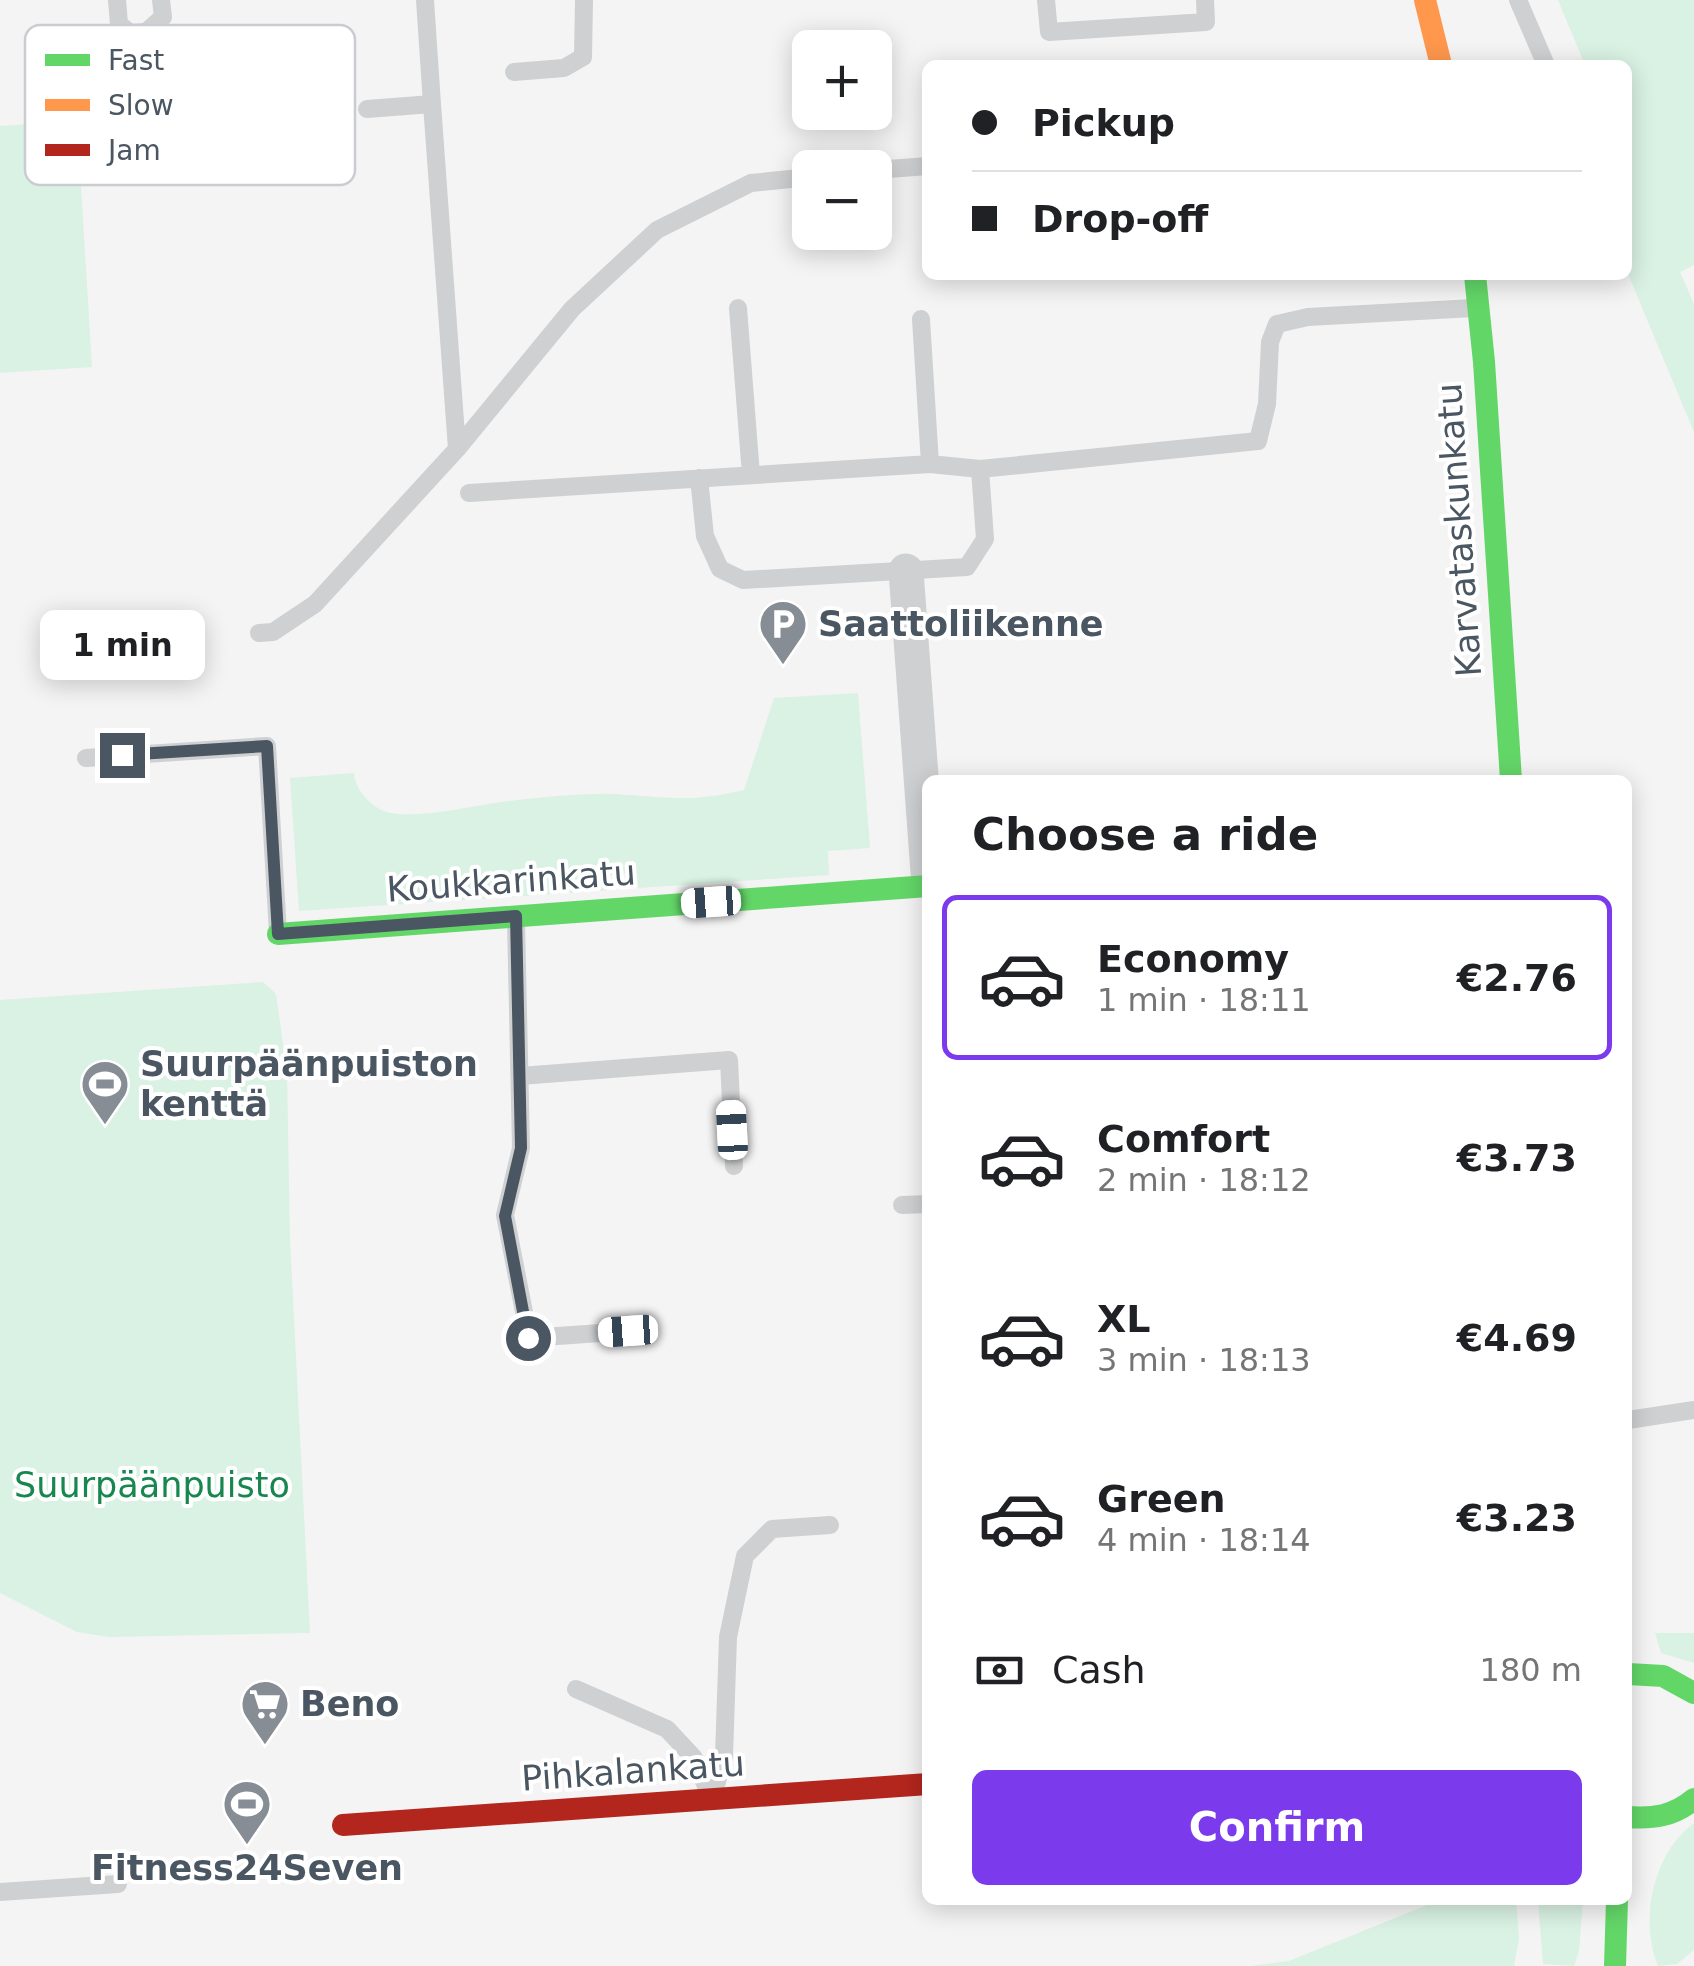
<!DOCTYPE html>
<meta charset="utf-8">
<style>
:root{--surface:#fff;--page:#f2f2f2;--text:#202124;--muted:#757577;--line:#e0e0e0;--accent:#7c3aed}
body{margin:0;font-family:"DejaVu Sans",sans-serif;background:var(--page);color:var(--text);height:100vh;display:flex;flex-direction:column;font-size:38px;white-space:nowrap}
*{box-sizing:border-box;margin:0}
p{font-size:32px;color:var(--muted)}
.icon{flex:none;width:55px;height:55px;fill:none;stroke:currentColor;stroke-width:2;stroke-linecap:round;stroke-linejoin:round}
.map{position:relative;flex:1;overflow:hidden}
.drawer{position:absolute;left:922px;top:775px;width:710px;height:1130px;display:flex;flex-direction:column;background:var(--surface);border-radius:15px;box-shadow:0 5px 25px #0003}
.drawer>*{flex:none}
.banner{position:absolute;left:922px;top:60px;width:710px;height:220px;border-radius:15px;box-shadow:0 5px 25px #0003;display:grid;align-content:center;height:220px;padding:0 50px;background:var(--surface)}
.fabs{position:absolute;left:792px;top:30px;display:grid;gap:20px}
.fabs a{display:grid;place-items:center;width:100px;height:100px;border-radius:15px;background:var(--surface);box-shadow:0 5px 25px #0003;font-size:50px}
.end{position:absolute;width:45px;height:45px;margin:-22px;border:12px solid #4a5661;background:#fff;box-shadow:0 0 0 5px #fff}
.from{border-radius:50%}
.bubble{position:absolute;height:70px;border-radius:15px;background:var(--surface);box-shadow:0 5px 25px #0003;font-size:32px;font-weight:800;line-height:70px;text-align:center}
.car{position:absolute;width:30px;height:60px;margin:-30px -15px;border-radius:12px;box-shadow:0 0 8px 2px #0007;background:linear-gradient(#fff 24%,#345 0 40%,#fff 0 76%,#345 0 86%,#fff 0)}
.banner b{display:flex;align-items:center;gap:35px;height:95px;font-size:38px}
.banner b+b{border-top:2px solid var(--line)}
.banner i{width:25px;height:25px;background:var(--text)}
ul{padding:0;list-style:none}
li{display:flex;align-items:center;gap:30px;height:165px;margin:0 20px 15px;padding:0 30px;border:5px solid transparent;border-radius:15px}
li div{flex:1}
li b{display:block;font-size:38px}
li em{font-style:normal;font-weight:800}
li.selected{border-color:var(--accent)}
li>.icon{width:90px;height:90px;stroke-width:1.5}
h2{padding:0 50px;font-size:45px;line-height:120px}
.pay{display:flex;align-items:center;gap:25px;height:110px;padding:0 50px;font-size:38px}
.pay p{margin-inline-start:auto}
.button{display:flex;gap:20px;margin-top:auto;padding:20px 50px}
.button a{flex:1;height:115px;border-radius:15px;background:var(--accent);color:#fff;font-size:40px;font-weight:800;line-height:115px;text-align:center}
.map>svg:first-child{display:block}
.green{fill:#d9f2e3}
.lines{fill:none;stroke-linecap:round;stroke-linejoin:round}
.lane{stroke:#ced0d2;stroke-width:18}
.street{stroke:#ced0d2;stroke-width:35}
.fast{stroke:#63d668;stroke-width:22}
.slow{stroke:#ff974d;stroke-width:22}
.jam{stroke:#b3261e;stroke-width:22}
.route{stroke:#4a5661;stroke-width:12}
.labels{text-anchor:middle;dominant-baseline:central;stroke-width:8;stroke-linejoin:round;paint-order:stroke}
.street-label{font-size:35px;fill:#4a5661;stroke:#fff}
.poi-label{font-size:35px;font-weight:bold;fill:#4a5661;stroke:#fff;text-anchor:start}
.park-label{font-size:35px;fill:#17864f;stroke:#fff}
.key{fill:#fff;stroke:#c9ccd0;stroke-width:2.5}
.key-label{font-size:28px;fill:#4a5661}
</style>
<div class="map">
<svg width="1694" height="1966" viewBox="0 0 1694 1966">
<rect width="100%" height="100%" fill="#f4f4f4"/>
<path class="green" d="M1558 0H1694V265L1680 272 1694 304V432L1628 274V65H1585Z
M77 121 92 367 0 373V126Z
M858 693 870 848 828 851 829 875 638 888 637 874 633 873 610 875V890L299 911 290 778 354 773C355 789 370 806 386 812 412 820 473 806 501 802 535 798 581 793 615 794 665 797 692 803 744 790L774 698Z
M263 982 276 994 287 1073 290 1239 310 1633 109 1637 77 1632 0 1593V1000Z
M1655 1633H1694V1663L1661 1653Z
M1694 1823V1950L1677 1964 1658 1966C1639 1920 1653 1853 1694 1823Z
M1430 1900H1516L1519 1939 1514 1966H1251L1289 1961 1427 1905Z
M1538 1900H1583L1579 1951 1574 1966 1543 1964Z"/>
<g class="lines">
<path class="lane" d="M117 0 119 24 130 33 146 32 163 17 161 0
M425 0 432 104
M1046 0 1049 32 1206 22 1205 0
M1518 0 1546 65
M514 72 564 68 583 57 584 0
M367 109 432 104 457 449
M875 170 928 166
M738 308 751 475
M921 319 930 464
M699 478 705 536 720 569 743 580 967 567 985 539 980 469 1258 441 1267 404 1270 342 1277 324 1308 317 1474 308
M469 493 930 464 980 469
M259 633 273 632 315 604 457 449 572 309 657 230 751 183 810 177
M86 758 267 746 278 933
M516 921 521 1148 505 1215 529 1338 629 1331
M520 1076 729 1060 734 1166
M902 1205 928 1204
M1628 1420 1694 1410
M576 1689 667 1729 694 1758 712 1800 724 1756 728 1637 745 1556 772 1529 830 1525
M0 1892 118 1884"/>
<path class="street" d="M906 571 928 872"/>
<path class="fast" d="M1475 275 1484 362 1511 780
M278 934 928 886
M1628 1674 1663 1676 1694 1693
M1628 1817C1653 1819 1674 1816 1694 1799
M1615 1966 1617 1900"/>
<path class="slow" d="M1425 0 1441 65"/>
<path class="jam" d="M343 1825 928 1784"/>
</g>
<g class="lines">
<path class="route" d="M122 755 267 746 278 934 516 916 521 1148 505 1216 528 1338"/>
</g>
<defs>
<g id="parking-pin" transform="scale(2.5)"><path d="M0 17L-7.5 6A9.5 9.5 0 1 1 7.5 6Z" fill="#868d94" stroke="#fff"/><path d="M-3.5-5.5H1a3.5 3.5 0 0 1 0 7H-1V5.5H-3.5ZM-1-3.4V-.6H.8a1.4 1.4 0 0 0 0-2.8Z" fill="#fff"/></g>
<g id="stadium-pin" transform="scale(2.5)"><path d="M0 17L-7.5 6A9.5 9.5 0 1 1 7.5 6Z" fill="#868d94" stroke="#fff"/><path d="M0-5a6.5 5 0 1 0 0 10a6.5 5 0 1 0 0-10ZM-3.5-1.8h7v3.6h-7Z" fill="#fff"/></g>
<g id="supermarket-pin" transform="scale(2.5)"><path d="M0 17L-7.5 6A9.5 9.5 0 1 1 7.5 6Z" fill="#868d94" stroke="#fff"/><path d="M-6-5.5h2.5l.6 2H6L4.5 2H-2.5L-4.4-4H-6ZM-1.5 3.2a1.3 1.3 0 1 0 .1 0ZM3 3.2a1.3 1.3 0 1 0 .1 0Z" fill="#fff"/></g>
</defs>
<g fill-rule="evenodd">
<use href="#parking-pin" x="783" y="624"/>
<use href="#stadium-pin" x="105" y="1084"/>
<use href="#supermarket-pin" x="265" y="1704"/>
<use href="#stadium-pin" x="247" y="1804"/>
</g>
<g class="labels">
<g class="street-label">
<text transform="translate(1459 530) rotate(-94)">Karvataskunkatu</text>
<text transform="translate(511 881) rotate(-4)">Koukkarinkatu</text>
<text transform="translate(633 1771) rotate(-4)">Pihkalankatu</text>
</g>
<g class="poi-label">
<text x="818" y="624">Saattoliikenne</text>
<text x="140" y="1064">Suurpäänpuiston<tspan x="140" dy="40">kenttä</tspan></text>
<text x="300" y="1704">Beno</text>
<text x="247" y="1868" text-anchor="middle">Fitness24Seven</text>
</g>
<g class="park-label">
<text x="152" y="1485">Suurpäänpuisto</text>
</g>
</g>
<rect x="25" y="25" width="330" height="160" rx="15" class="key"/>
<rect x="45" y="54" width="45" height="12" fill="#63d668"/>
<rect x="45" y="99" width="45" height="12" fill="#ff974d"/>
<rect x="45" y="144" width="45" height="12" fill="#b3261e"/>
<g class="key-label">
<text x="108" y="70">Fast</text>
<text x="108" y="115">Slow</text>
<text x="108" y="160">Jam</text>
</g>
</svg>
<div class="fabs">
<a>+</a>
<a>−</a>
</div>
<i class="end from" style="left:528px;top:1338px"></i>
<i class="end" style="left:122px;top:755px"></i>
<div class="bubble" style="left:40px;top:610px;width:165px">1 min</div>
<i class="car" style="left:711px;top:902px;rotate:266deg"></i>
<i class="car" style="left:732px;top:1130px;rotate:357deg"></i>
<i class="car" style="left:628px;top:1331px;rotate:266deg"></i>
<div class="banner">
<b><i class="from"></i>Pickup</b>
<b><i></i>Drop-off</b>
</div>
<section class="drawer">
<h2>Choose a ride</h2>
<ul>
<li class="selected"><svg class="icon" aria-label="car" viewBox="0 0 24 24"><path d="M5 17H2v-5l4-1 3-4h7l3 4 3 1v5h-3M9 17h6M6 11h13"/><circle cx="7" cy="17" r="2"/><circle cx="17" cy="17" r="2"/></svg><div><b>Economy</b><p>1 min · 18:11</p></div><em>€2.76</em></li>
<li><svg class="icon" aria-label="car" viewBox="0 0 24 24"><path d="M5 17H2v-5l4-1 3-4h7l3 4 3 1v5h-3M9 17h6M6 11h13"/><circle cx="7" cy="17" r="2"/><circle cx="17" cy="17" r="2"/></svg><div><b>Comfort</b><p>2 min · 18:12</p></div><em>€3.73</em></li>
<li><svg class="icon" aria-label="car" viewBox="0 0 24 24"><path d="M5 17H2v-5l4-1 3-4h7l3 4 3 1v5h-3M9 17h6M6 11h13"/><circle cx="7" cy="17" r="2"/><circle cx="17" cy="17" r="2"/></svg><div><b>XL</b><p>3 min · 18:13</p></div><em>€4.69</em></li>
<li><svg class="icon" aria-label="car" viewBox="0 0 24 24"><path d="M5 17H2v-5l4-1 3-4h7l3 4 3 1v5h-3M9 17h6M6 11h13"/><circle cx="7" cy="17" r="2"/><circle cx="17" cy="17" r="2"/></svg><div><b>Green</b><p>4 min · 18:14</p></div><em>€3.23</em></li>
</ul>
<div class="pay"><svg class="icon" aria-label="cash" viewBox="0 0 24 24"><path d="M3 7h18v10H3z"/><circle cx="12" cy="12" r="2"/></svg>Cash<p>180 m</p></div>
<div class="button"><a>Confirm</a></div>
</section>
</div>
